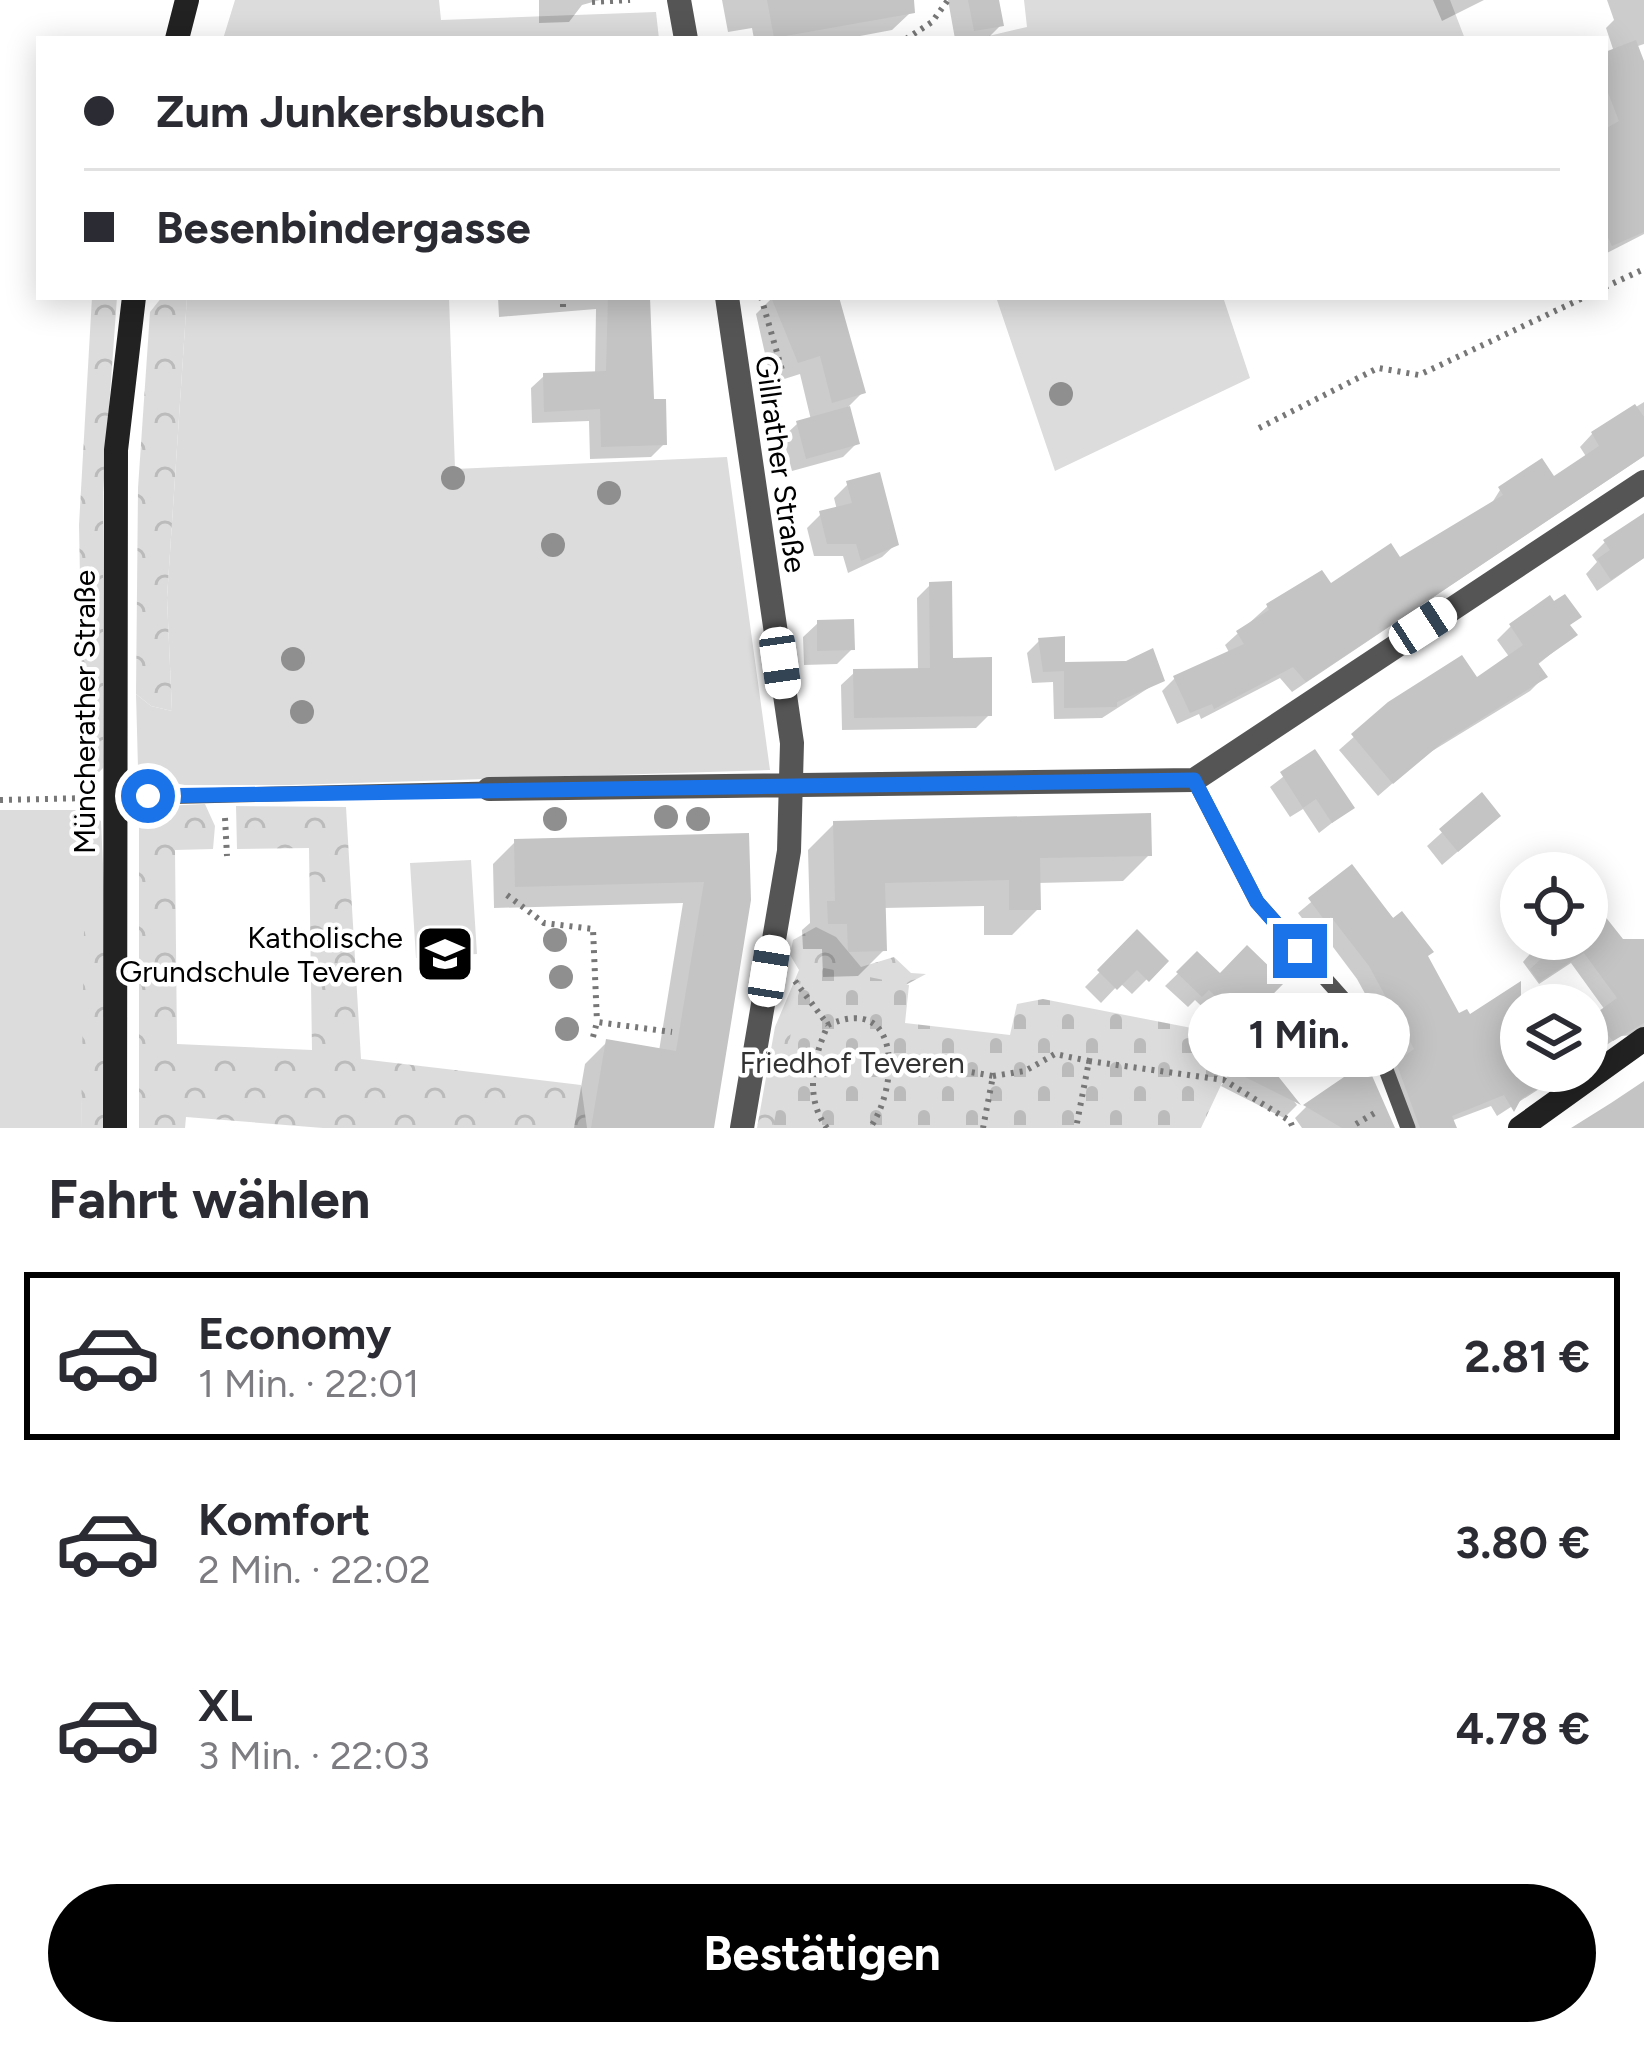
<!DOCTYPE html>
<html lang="de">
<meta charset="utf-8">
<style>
:root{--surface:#fff;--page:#f7f7f7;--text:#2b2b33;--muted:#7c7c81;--line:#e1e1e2;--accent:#000}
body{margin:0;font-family:Figtree,sans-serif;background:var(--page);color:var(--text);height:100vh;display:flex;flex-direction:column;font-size:45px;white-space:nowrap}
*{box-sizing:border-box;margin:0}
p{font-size:39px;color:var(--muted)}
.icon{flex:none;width:66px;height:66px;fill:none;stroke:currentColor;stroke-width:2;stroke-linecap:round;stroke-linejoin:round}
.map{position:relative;height:1128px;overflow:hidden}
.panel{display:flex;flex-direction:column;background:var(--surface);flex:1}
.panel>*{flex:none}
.top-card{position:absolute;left:36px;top:36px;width:1572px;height:264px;border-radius:0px;box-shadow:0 6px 30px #0003;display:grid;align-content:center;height:264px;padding:0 48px;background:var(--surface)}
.controls{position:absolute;left:1500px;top:852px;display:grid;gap:24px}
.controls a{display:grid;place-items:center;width:108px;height:108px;border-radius:50%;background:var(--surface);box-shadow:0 6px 30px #0003;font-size:60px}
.end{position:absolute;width:54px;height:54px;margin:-27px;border:15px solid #1a73e8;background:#fff;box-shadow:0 0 0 6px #fff}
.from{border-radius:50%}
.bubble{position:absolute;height:84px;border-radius:42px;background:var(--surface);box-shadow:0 6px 30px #0003;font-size:39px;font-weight:700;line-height:84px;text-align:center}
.car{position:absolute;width:36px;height:72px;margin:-36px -18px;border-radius:15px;box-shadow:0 0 9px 3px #0007;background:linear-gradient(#fff 24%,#345 0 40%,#fff 0 76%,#345 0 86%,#fff 0)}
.top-card b{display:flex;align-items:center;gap:42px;height:114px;font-size:45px}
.top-card b+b{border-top:3px solid var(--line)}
.top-card i{width:30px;height:30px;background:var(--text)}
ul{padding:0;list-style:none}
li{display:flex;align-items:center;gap:36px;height:168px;margin:0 24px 18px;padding:0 24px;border:6px solid transparent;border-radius:0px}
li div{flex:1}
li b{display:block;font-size:45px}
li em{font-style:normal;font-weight:700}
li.on{border-color:var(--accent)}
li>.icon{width:108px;height:108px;stroke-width:1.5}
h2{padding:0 48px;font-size:54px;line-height:144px}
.button{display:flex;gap:24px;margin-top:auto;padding:24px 48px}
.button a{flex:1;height:138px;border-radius:72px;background:var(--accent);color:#fff;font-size:48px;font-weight:700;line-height:138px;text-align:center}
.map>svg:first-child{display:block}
.grass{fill:#dcdcdc}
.forest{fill:url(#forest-crowns)}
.cemetery{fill:url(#cemetery-stones)}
.shadow{fill:#0003}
.building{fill:#c4c4c4}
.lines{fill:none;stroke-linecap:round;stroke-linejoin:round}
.path{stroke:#777;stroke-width:6;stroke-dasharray:3 6;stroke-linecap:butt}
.lane{stroke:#555;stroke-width:15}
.street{stroke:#555;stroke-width:24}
.secondary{stroke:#222;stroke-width:24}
.tree{fill:#8f8f8f}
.route{stroke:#1a73e8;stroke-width:15}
.labels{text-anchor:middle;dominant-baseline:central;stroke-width:9;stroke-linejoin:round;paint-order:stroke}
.street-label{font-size:30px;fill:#000;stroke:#fff}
.poi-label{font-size:30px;fill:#000;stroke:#fff;text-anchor:end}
.park-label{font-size:30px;fill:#333;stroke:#fff}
</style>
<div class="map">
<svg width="1644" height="1128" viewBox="0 0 1644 1128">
<defs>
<pattern id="forest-crowns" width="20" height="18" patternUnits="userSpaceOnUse" patternTransform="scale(3)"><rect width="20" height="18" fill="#dcdcdc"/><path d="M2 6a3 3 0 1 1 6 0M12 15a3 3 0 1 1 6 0" fill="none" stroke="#bbb"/></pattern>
<pattern id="cemetery-stones" width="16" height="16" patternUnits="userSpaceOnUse" patternTransform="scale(3)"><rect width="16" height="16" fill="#dcdcdc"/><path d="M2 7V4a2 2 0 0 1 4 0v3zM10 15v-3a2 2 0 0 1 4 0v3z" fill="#bbb"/></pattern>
</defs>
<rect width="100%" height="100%" fill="#fff"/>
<path class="grass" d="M235 0H439L441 20 656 12 659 39H223Z
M1024 0H1450L1465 39H976L1027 27Z
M187 297H449L455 469 727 457 770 770 290 785H185L144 778 138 768 136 694 151 706 172 711 167 598Z
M996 297H1223L1250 378 1055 471Z
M0 810H82L101 821 107 955 83 1067 81 1128H0Z
M471 860 477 954 416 958 410 863Z"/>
<path class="forest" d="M92 297H117L103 492V768L84 788 79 525Z
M162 297H187L167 598 172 711 151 706 136 694 138 488 150 312Z
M205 804 215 826 213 849 175 850 177 1044 312 1050 309 848 237 849 236 806 346 807 361 1059 581 1085 587 1128H323L186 1117 185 1128H139V822L163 806Z
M816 927 836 937 861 967 894 957 911 973 926 974 900 988 814 1128H757L775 1027 799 970 790 955 793 940Z
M84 930 105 941V1128H81Z"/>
<path class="cemetery" d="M804 964 909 985 905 1023 1010 1035 1017 1004 1043 999 1243 1038 1201 1128H773Z"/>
<path class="shadow" d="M539 0H600L582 5 569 22 539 23Z
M722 0H907L910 13 892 30 844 39H754L752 28 728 32Z
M948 0H996L1001 25 987 39H955Z
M1433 0H1484L1442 21Z
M1607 0H1644V44L1635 47 1644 69V234L1605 254V55L1614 52 1606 28 1614 20Z
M498 297H643L651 402 664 444 651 457 590 459 589 421 532 423 531 388 544 376 595 374 596 309 499 317Z
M773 297H835L863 392 848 407 857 443 843 457 792 471 783 437 797 424 811 420 800 374 778 381 773 366 768 367 756 314Z
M1644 402V456L1292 692 1280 678 1201 719 1199 714 1177 724 1162 691 1175 678 1230 654 1225 645 1268 606 1399 561 1490 506 1500 490 1553 480 1587 458 1580 447 1592 434Z
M848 484 896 544 882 557 848 573 843 556H814L807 528 821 514 837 510 834 498Z
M1644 533V558L1597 591 1586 574 1597 562 1592 555 1605 542Z
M930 585 950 661 989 715 976 728 842 730 841 685 855 672 918 671 917 598Z
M818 623 852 649 837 664 804 665 803 637Z
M1511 626 1574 635 1536 666 1544 677 1530 691 1424 756 1378 796 1339 750 1390 705 1476 681 1510 658 1497 640Z
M1039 641 1062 665 1161 680 1102 718 1054 719 1053 682 1032 683 1027 653Z
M1314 753 1351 808 1319 833 1303 809 1290 817 1270 787Z
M1482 796 1483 830 1442 865 1427 846Z
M834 824 1149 855 1123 881 1037 883 1038 909 1012 935H984V906L883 908 884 950 858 976 823 977 822 949H803L802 930 810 923 808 850Z
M746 836 711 1128H574L585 1064 607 1042 659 1051 683 903 494 908 493 864 515 842Z
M1352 868 1425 957 1458 1017 1521 1008V1071H1567L1497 1116 1491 1106 1451 1121 1454 1128H1403L1385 1076 1402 1061 1357 979 1318 927 1312 931 1298 913Z
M1587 925 1633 956 1644 948V1041L1637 1035 1620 1036 1587 1058V1022L1605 1010 1571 963 1539 984 1523 962 1543 939H1587Z
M1137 934 1165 961 1132 994 1120 983 1101 1003 1085 987Z
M1197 955 1220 977 1281 982 1230 1034 1195 1000 1188 1007 1165 986Z
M1248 1044 1297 1105 1284 1118 1221 1086Z
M1307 1106 1392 1128H1302L1295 1118Z"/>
<path class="building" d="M767 0H914L915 13 774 38Z
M968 0H999L1004 26 974 31Z
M1636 40 1644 61V232L1612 246 1605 231V129L1619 121 1605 85V52Z
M608 297H650L654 399H666L667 445 601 447 600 409 544 412 543 373 606 371Z
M771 297H839L866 393 832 403 820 356 798 363Z
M1635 404 1644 417V456L1306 682 1293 667 1214 709 1212 704 1190 713 1173 676 1244 644 1236 631 1269 610 1266 604 1322 570 1331 583 1391 543 1400 557 1503 495 1498 487 1542 458 1554 476 1599 446 1591 432Z
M850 406 860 444 806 459 796 421Z
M880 472 899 545 861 561 856 544H827L819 511 852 503 846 481Z
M1644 513V558L1611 580 1597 559 1610 550 1603 540Z
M952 581 953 658 992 657V716L854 718 853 669 930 668 929 582Z
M1565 594 1582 617 1570 625 1578 635 1538 663 1548 677 1442 743 1393 784 1351 734 1388 702 1462 655 1477 677 1523 645 1509 624 1550 595 1554 601Z
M854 619 855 650 817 651V620Z
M1065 636V662L1126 661 1153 648 1165 681 1117 702V707L1064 708V671L1043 672 1038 638Z
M1315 749 1355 808 1332 823 1316 799 1303 808 1280 772Z
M1482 792 1501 816 1458 852 1439 829Z
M1151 813 1152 856 1040 858 1041 910H1009V880L885 883 887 951 848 952 847 924H828L827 901H835L833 821Z
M749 833 751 900 714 1128H591L606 1039 676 1051 704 882 515 887 514 839Z
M1352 864 1393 918 1402 911 1434 952 1428 956 1459 1013 1467 1009 1470 1014 1521 981V1071H1565L1521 1099 1514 1112 1504 1095 1452 1116 1457 1128H1420L1396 1062 1414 1049 1369 966 1331 917 1325 921 1308 898Z
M1600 910 1623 939H1644V1023L1613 1041 1592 1016 1617 998 1584 953 1539 982 1530 969 1541 959 1526 939H1587V921Z
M1137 929 1169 961 1149 982 1137 970 1117 990 1097 970Z
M1247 945 1285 982 1244 1024 1209 990 1202 997 1176 972 1197 951 1220 973Z
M1249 1039 1259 1052 1301 1105 1233 1071Z
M1366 1062 1395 1128H1342L1303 1105Z
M1644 1081V1128H1571L1611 1103Z"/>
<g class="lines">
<path class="path" d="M592 2 630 0
M906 39 932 22 948 0
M1605 287 1644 269
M761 297 782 370 763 380
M563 307V297
M1259 428 1378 368 1419 375 1585 297
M0 800 91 798
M225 818 227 856
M507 895 544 923 593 929 597 1022
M1314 939 1330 926
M795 981 828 1025
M593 1037 597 1022 672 1032
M892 1058 993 1076 983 1128
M1089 1061 1224 1080 1290 1121 1293 1128
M993 1076 1025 1071 1055 1054 1089 1061 1076 1128
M1356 1124 1378 1111
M827 1128C804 1098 813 1058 828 1025 902 992 899 1087 870 1128"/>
<path class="lane" d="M1194 780 1257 902 1371 1030 1408 1128
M112 798 489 789"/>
<path class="street" d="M679 0 686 39
M727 297 792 743 789 851 742 1128
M489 789 1194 780 1644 482"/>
<path class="secondary" d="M177 39 187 0
M115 1128 116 450 134 297
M1520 1128 1644 1039"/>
</g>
<g class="tree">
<circle cx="1061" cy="394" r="12"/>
<circle cx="453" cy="478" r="12"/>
<circle cx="609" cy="493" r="12"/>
<circle cx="553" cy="545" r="12"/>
<circle cx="293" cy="659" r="12"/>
<circle cx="302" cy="712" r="12"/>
<circle cx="666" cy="817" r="12"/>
<circle cx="555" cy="819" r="12"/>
<circle cx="698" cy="819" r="12"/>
<circle cx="555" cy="940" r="12"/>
<circle cx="561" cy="977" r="12"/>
<circle cx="567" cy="1029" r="12"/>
</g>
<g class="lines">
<path class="route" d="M148 796 1194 780 1257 902 1300 951"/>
</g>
<defs>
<g id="school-square" transform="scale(3)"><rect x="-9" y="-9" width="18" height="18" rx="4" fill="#000" stroke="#fff"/><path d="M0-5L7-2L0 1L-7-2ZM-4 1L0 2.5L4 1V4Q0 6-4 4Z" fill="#fff"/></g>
</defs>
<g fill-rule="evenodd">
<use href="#school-square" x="445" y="954"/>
</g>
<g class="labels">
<g class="street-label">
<text transform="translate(781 464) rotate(82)">Gillrather Straße</text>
<text transform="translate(84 712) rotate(-90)">Müncherather Straße</text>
</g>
<g class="poi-label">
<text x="403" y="937">Katholische<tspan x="403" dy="34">Grundschule Teveren</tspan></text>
</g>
<g class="park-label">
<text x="852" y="1062">Friedhof Teveren</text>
</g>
</g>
</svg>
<div class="controls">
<a><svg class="icon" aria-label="locate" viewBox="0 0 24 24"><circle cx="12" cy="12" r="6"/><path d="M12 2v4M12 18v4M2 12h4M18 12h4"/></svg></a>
<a><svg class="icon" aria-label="layers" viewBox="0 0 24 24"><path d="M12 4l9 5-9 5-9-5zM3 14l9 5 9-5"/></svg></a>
</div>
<i class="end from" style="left:148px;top:796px"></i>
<i class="end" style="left:1300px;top:951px"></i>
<div class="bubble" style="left:1188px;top:993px;width:222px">1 Min.</div>
<i class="car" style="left:1423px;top:626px;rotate:57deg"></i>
<i class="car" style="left:780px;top:663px;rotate:172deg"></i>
<i class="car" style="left:769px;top:971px;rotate:9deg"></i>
<div class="top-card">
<b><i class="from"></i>Zum Junkersbusch</b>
<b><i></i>Besenbindergasse</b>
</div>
</div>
<section class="panel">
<h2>Fahrt wählen</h2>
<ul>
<li class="on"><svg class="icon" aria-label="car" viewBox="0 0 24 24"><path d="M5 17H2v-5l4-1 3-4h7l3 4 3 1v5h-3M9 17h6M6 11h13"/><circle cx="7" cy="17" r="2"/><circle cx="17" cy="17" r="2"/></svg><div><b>Economy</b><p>1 Min. · 22:01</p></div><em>2.81 €</em></li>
<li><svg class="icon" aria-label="car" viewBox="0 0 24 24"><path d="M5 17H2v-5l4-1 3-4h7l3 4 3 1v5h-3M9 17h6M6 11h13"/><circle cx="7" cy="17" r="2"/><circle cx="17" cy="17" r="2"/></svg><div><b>Komfort</b><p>2 Min. · 22:02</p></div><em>3.80 €</em></li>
<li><svg class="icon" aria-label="car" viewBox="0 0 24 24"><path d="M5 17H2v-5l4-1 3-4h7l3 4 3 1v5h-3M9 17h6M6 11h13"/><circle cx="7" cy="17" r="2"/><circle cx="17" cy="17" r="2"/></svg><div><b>XL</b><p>3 Min. · 22:03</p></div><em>4.78 €</em></li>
</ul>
<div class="button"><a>Bestätigen</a></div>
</section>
